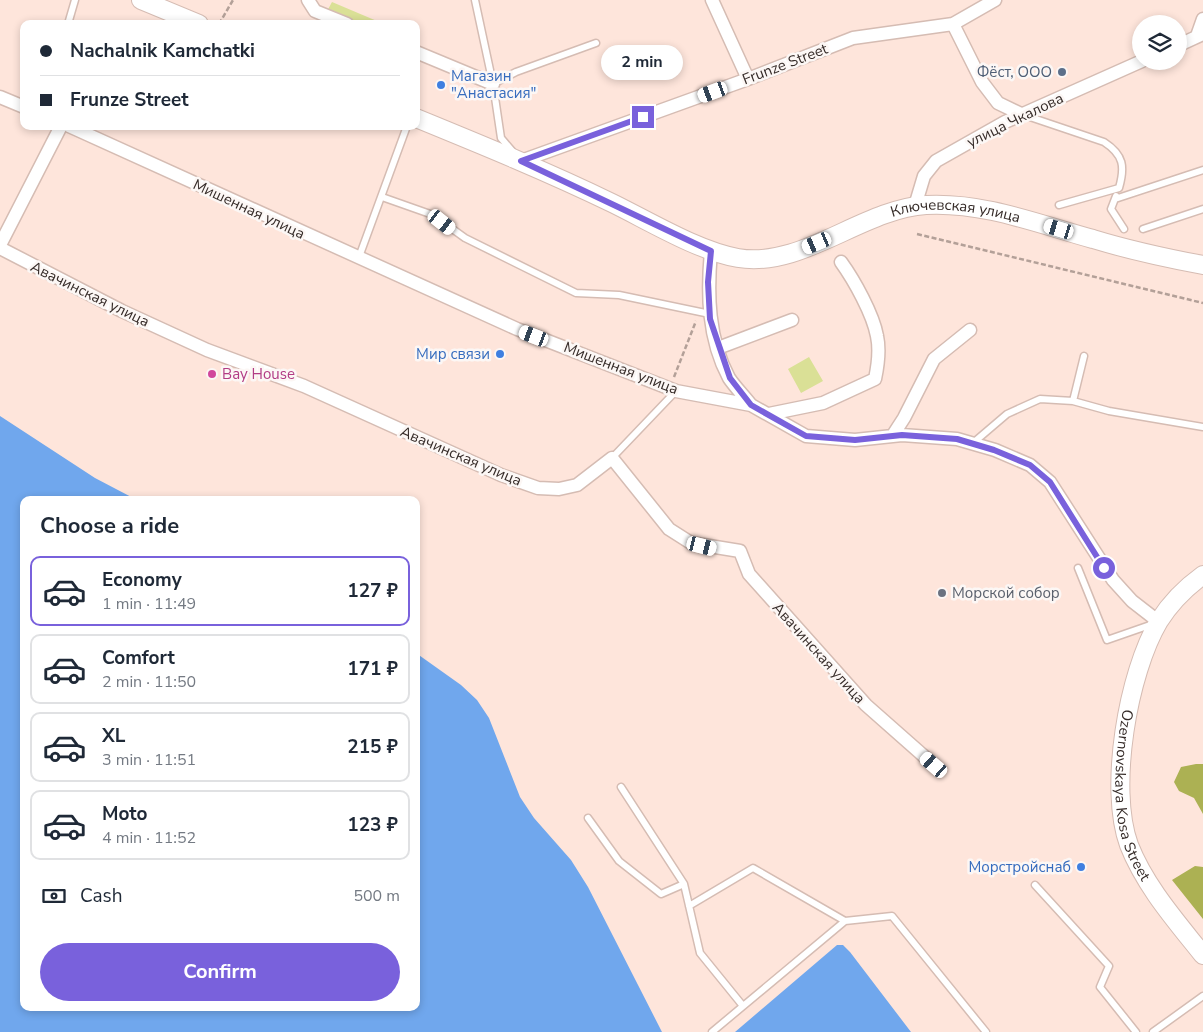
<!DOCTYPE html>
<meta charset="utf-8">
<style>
:root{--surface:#fff;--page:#f2f2f3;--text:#1f2937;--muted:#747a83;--line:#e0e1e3;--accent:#7961dc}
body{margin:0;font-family:"Nunito Sans",sans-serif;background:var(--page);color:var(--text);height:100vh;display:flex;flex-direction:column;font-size:19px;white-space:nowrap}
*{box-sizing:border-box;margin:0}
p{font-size:16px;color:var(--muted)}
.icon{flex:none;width:28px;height:28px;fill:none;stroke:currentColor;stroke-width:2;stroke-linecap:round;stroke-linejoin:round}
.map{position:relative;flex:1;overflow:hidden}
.drawer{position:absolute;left:20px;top:496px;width:400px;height:515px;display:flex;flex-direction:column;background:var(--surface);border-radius:10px;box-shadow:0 2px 8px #0003}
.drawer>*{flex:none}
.hud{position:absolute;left:20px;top:20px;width:400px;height:110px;border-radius:10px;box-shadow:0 2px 8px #0003;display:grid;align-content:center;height:110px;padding:0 20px;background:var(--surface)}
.fabs{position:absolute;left:1132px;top:15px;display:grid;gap:10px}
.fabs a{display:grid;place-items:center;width:55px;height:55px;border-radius:50%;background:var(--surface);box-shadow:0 2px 8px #0003;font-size:25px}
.end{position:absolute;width:22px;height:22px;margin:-11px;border:6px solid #7961dc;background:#fff;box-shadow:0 0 0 2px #fff}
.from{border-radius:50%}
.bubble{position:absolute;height:35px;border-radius:18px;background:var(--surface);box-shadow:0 2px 8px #0003;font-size:16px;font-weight:700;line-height:35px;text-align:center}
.car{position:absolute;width:15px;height:30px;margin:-15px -8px;border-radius:6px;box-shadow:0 0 4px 1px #0007;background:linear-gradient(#fff 24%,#345 0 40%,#fff 0 76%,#345 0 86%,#fff 0)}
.hud b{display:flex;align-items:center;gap:18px;height:48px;font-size:19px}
.hud b+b{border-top:1px solid var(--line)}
.hud i{width:12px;height:12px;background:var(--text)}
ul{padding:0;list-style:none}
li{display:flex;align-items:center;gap:15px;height:70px;margin:0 10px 8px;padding:0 10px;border:2px solid var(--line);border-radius:10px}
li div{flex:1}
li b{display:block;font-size:19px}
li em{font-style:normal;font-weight:700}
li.selected{border-color:var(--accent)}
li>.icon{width:45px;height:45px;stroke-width:1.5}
h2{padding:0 20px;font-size:22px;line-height:60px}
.pay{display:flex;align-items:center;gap:12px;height:55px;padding:0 20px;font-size:19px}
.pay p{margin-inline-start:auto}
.button{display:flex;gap:10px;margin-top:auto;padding:10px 20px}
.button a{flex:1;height:58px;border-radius:30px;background:var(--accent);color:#fff;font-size:20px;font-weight:700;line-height:58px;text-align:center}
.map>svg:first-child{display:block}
.green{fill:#dae096}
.forest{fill:#acb153}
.water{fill:#70a7ed}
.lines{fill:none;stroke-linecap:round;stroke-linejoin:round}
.service-casing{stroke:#d5bcb3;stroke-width:9}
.minor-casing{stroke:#d5bcb3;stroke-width:15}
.secondary-casing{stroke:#d5bcb3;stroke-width:20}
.path{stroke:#b3a098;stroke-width:2.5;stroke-dasharray:5 2.5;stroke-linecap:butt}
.service{stroke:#fff;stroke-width:6}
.minor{stroke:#fff;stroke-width:12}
.secondary{stroke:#fff;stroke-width:18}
.route{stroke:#7961dc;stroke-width:6}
.service-dot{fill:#5c6f8a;stroke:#fcf7f5;stroke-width:2}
.shop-dot{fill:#3f7fe0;stroke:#fcf7f5;stroke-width:2}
.hotel-dot{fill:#d1479c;stroke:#fcf7f5;stroke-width:2}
.worship-dot{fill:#6b7280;stroke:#fcf7f5;stroke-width:2}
.labels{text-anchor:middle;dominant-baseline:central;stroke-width:5;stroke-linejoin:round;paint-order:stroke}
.street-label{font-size:15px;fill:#362c29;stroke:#fcf7f5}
.service-label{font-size:15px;fill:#4e5e75;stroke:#fcf7f5;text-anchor:end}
.shop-label{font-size:15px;fill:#366cbe;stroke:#fcf7f5;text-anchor:end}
.hotel-label{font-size:15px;fill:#b23c85;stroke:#fcf7f5;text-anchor:start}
.worship-label{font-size:15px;fill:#5b616d;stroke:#fcf7f5;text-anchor:start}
</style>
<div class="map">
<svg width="1203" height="1032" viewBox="0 0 1203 1032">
<rect width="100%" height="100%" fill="#fee5db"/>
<path class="green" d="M332 2 384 24H347L325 15Z
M809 357 823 381 801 393 788 369Z"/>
<path class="forest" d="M1196 764H1203V814L1194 798 1179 791 1174 782 1181 767Z
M1195 866 1203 867V919L1172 880Z"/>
<path class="water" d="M0 416 95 478 137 500H24V1008H416V653L461 685 477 700 489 718 520 797 534 818 571 860 588 887 662 1032H0Z
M837 945H843L850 952 911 1032H735Z"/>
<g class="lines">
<g class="service-casing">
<path id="service" d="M475 0 493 84 501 138 513 152
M68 24 75 0
M493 84 516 72 596 43
M1024 115 1104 142C1124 155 1125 167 1119 188L1059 205
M1116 196 1111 209 1124 229
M382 197 433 215 465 238 576 293 619 295 710 314
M1115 199 1203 170
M1143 229 1203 209
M359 257 407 126
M1073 401 1109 411 1203 427
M973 443 1007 414 1040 399 1073 401 1084 356
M612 458 676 391
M1078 568 1107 640 1153 624
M621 787 684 884 700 953 743 1006
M588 818 619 861 661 894 684 884
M1035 885 1109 966 1100 987 1136 1032
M689 906 753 868 845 921
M712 1032 845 921 892 916 986 1032
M1153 1032 1203 996"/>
</g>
<g class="minor-casing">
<path id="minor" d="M308 0 315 11 347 24
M712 0 748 79
M953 24 982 82 998 103 1023 115
M1197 36 1203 19
M1179 45 1203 34
M416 52 493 84
M0 97 24 107
M69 126 517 329 676 391 751 405 806 436 855 440 902 435 957 439 995 450 1030 465 1050 482 1113 580 1132 601 1159 622
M521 161 748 79 853 38 953 24 995 0
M915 206 924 176 936 161 1005 122 1142 61
M0 245 61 126
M0 248 122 311 207 350 304 386 501 475 538 488 559 489 577 485 612 458 669 529 691 543 740 551 749 574 866 705 934 765
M711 251C707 294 708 339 729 378 735 387 744 396 751 405
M718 348 792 320
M769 414 823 403 875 379C878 365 880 350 877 336 873 314 854 280 841 262
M893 435 904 418 934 359 970 330"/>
</g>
<g class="secondary-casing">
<g id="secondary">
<path d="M141 0 199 24"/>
<path id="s1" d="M416 118C482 145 548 172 612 203 649 221 698 251 738 258 802 269 862 209 926 205 984 202 1038 224 1093 239 1129 250 1166 258 1203 265"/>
<path id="s2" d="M1203 575C1185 588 1171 602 1159 621 1128 673 1108 788 1129 845 1145 886 1176 921 1203 955"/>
</g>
</g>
<path class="path" d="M219 24 233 0
M917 234 1203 303
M674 377 696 321"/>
<use href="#service" class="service"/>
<use href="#minor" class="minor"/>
<use href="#secondary" class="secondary"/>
</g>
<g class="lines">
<path class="route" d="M643 117 521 161 711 251 708 282 710 319 730 378 751 405 806 436 855 440 902 435 957 439 994 450 1030 465 1050 482 1104 568"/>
</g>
<circle class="service-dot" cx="1062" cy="72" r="5"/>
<g class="shop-dot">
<circle cx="441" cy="85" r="5"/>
<circle cx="500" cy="354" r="5"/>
<circle cx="1081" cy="867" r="5"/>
</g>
<circle class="hotel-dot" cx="212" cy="374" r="5"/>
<circle class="worship-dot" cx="942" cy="593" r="5"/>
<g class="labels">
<g class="street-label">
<text transform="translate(785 64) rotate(-21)">Frunze Street</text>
<text transform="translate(1015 120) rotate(-26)">улица Чкалова</text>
<text transform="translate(249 209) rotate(25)">Мишенная улица</text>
<text stroke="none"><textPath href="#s1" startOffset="579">Ключевская улица</textPath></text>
<text transform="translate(90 294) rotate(26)">Авачинская улица</text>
<text transform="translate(621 368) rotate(21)">Мишенная улица</text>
<text transform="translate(461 456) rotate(23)">Авачинская улица</text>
<text transform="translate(819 653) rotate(48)">Авачинская улица</text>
<text stroke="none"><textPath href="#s2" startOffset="246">Ozernovskaya Kosa Street</textPath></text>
</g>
<g class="service-label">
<text x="1052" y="72">Фёст, ООО</text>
</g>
<g class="shop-label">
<text x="451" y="76" text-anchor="start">Магазин<tspan x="451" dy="17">"Анастасия"</tspan></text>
<text x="490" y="354">Мир связи</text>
<text x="1071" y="867">Морстройснаб</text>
</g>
<g class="hotel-label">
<text x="222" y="374">Bay House</text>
</g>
<g class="worship-label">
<text x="952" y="593">Морской собор</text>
</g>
</g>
</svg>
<div class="fabs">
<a><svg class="icon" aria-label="layers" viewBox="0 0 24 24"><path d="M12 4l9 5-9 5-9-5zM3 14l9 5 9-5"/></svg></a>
</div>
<i class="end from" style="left:1104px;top:568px"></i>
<i class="end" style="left:643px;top:117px"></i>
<div class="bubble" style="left:601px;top:45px;width:82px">2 min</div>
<i class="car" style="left:713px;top:92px;rotate:250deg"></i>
<i class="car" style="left:442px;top:222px;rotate:128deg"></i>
<i class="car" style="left:1059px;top:229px;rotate:287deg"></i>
<i class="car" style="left:817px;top:243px;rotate:247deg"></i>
<i class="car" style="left:534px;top:336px;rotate:291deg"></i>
<i class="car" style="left:702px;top:546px;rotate:104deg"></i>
<i class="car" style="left:934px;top:765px;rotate:311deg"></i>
<div class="hud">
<b><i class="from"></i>Nachalnik Kamchatki</b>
<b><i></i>Frunze Street</b>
</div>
<section class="drawer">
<h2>Choose a ride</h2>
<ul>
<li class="selected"><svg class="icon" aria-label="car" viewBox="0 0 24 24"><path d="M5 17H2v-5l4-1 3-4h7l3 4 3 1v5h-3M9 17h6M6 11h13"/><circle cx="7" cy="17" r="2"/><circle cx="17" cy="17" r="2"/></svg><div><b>Economy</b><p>1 min · 11:49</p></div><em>127 ₽</em></li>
<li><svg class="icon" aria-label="car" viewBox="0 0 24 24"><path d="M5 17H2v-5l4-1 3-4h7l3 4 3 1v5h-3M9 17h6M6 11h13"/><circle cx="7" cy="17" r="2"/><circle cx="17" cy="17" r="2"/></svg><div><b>Comfort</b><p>2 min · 11:50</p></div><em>171 ₽</em></li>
<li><svg class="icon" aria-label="car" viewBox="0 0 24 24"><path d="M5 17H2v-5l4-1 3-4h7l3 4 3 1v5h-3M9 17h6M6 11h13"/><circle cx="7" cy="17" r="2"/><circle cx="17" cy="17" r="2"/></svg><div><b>XL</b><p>3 min · 11:51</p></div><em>215 ₽</em></li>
<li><svg class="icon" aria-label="car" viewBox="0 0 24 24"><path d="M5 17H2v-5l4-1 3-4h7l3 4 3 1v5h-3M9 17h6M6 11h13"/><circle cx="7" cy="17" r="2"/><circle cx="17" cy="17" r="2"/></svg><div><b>Moto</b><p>4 min · 11:52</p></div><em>123 ₽</em></li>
</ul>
<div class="pay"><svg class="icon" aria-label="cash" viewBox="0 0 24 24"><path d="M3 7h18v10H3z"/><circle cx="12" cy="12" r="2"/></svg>Cash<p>500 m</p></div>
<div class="button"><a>Confirm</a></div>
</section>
</div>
